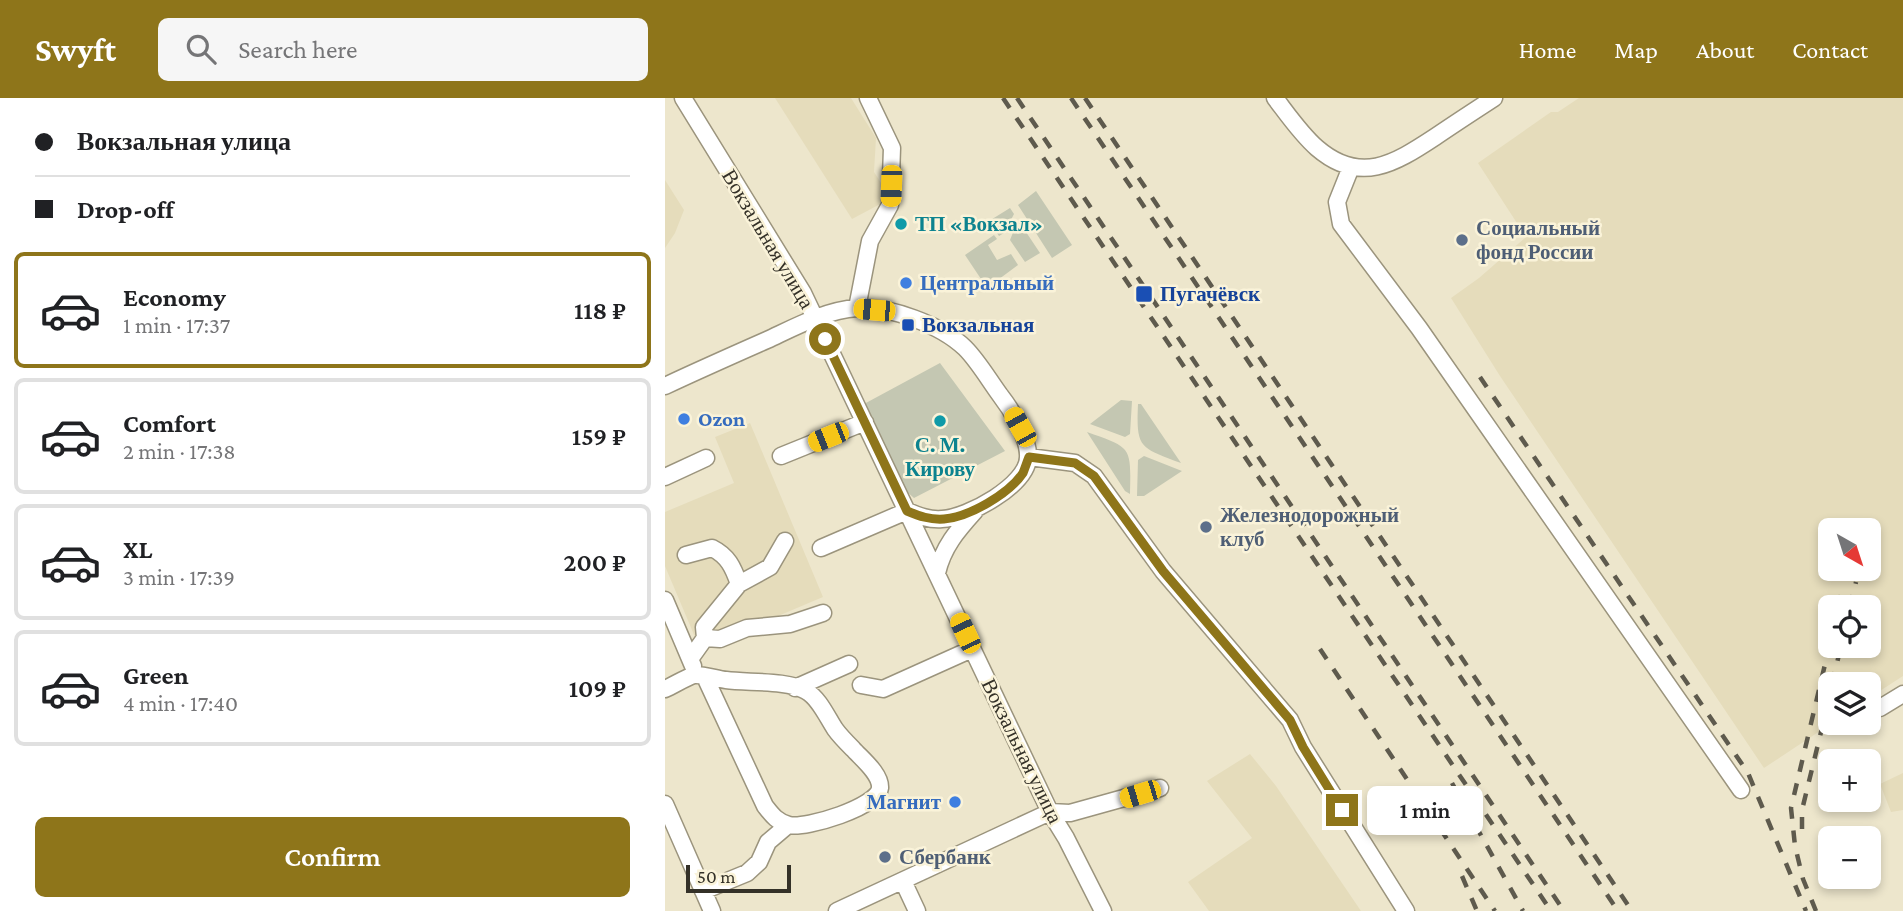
<!DOCTYPE html>
<meta charset="utf-8">
<style>
:root{--surface:#fff;--page:#f6f6f6;--text:#202124;--muted:#757577;--line:#e0e0e0;--accent:#8e751a}
body{margin:0;font-family:"Crimson Pro",serif;background:var(--page);color:var(--text);height:100vh;display:flex;flex-direction:column;font-size:26px;white-space:nowrap}
*{box-sizing:border-box;margin:0}
p{font-size:23px;color:var(--muted)}
.icon{flex:none;width:38px;height:38px;fill:none;stroke:currentColor;stroke-width:2;stroke-linecap:round;stroke-linejoin:round}
.map{position:relative;flex:1;overflow:hidden}
.panel{display:flex;flex-direction:column;background:var(--surface);width:665px}
.panel>*{flex:none}
.banner{display:grid;align-content:center;height:154px;padding:0 35px;background:var(--surface)}
.needle{width:46px;rotate:141deg}
.fabs{position:absolute;left:1153px;top:420px;display:grid;gap:14px}
.fabs a{display:grid;place-items:center;width:63px;height:63px;border-radius:10px;background:var(--surface);box-shadow:0 4px 10px #0003;font-size:35px}
.scale{position:absolute;left:21px;bottom:18px;width:105px;box-sizing:border-box;padding-left:7px;border:4px solid #343128;border-top:0;font-size:19px;line-height:24px;white-space:nowrap;color:#343128;-webkit-text-stroke:5px #faf3d9;paint-order:stroke}
.end{position:absolute;width:32px;height:32px;margin:-16px;border:9px solid #8e751a;background:#fff;box-shadow:0 0 0 4px #fff}
.from{border-radius:50%}
.bubble{position:absolute;height:49px;border-radius:10px;background:var(--surface);box-shadow:0 4px 10px #0003;font-size:23px;font-weight:600;line-height:49px;text-align:center}
.car{position:absolute;width:21px;height:42px;margin:-21px -10px;border-radius:9px;box-shadow:0 0 5px 2px #0007;background:linear-gradient(#f5c518 24%,#345 0 40%,#f5c518 0 76%,#345 0 86%,#f5c518 0)}
.banner b{display:flex;align-items:center;gap:24px;height:66px;font-size:26px}
.banner b+b{border-top:2px solid var(--line)}
.banner i{width:18px;height:18px;background:var(--text)}
ul{padding:0;list-style:none}
li{display:flex;align-items:center;gap:21px;height:116px;margin:0 14px 10px;padding:0 21px;border:4px solid var(--line);border-radius:10px}
li div{flex:1}
li b{display:block;font-size:26px}
li em{font-style:normal;font-weight:600}
li.selected{border-color:var(--accent)}
li>.icon{width:63px;height:63px;stroke-width:1.5}
.cta{display:flex;gap:14px;margin-top:auto;padding:14px 35px}
.cta a{flex:1;height:80px;border-radius:10px;background:var(--accent);color:#fff;font-size:28px;font-weight:600;line-height:80px;text-align:center}
header{display:flex;align-items:center;gap:42px;box-sizing:border-box;height:98px;padding:0 35px;background:var(--accent);color:#fff}
header strong{font-size:33px}
nav{display:flex;gap:38px;margin-inline-start:auto;font-size:24px}
.search{width:490px;height:63px;background:var(--page);display:flex;align-items:center;gap:18px;box-sizing:border-box;padding:0 24px;border-radius:10px;color:var(--muted);font-size:26px}
main{display:flex;flex:1;min-height:0}
.map>svg:first-child{display:block}
.built{fill:#e5dcbb;fill-rule:evenodd}
.green{fill:#c4c7b2}
.lines{fill:none;stroke-linecap:round;stroke-linejoin:round}
.minor-casing{stroke:#9b947d;stroke-width:19}
.minor{stroke:#fff;stroke-width:16}
.rail{stroke:#5e5a4d;stroke-width:4.5;stroke-dasharray:12 12;stroke-linecap:butt}
.route{stroke:#8e751a;stroke-width:9}
.culture-dot{fill:#0f9aa8;stroke:#faf3d9;stroke-width:2.5}
.service-dot{fill:#5c6f8a;stroke:#faf3d9;stroke-width:2.5}
.shop-dot{fill:#3f7fe0;stroke:#faf3d9;stroke-width:2.5}
.transit-dot{fill:#1a4fb4;stroke:#faf3d9;stroke-width:2.5}
.labels{text-anchor:middle;dominant-baseline:central;stroke-width:5;stroke-linejoin:round;paint-order:stroke}
.culture-label{font-size:21px;font-weight:bold;fill:#0d838f;stroke:#faf3d9;text-anchor:start}
.service-label{font-size:21px;font-weight:bold;fill:#4e5e75;stroke:#faf3d9;text-anchor:start}
.street-label{font-size:21px;fill:#343128;stroke:#faf3d9}
.shop-label{font-size:21px;font-weight:bold;fill:#366cbe;stroke:#faf3d9;text-anchor:start}
.transit-label{font-size:21px;font-weight:bold;fill:#164399;stroke:#faf3d9;text-anchor:start}
</style>
<header>
<strong>Swyft</strong>
<div class="search"><svg class="icon" aria-label="search" viewBox="0 0 24 24"><circle cx="10" cy="10" r="6"/><path d="M15 15l6 6"/></svg>Search here</div>
<nav><a>Home</a><a>Map</a><a>About</a><a>Contact</a></nav>
</header>
<main>
<section class="panel">
<div class="banner">
<b><i class="from"></i>Вокзальная улица</b>
<b><i></i>Drop-off</b>
</div>
<ul>
<li class="selected"><svg class="icon" aria-label="car" viewBox="0 0 24 24"><path d="M5 17H2v-5l4-1 3-4h7l3 4 3 1v5h-3M9 17h6M6 11h13"/><circle cx="7" cy="17" r="2"/><circle cx="17" cy="17" r="2"/></svg><div><b>Economy</b><p>1 min · 17:37</p></div><em>118 ₽</em></li>
<li><svg class="icon" aria-label="car" viewBox="0 0 24 24"><path d="M5 17H2v-5l4-1 3-4h7l3 4 3 1v5h-3M9 17h6M6 11h13"/><circle cx="7" cy="17" r="2"/><circle cx="17" cy="17" r="2"/></svg><div><b>Comfort</b><p>2 min · 17:38</p></div><em>159 ₽</em></li>
<li><svg class="icon" aria-label="car" viewBox="0 0 24 24"><path d="M5 17H2v-5l4-1 3-4h7l3 4 3 1v5h-3M9 17h6M6 11h13"/><circle cx="7" cy="17" r="2"/><circle cx="17" cy="17" r="2"/></svg><div><b>XL</b><p>3 min · 17:39</p></div><em>200 ₽</em></li>
<li><svg class="icon" aria-label="car" viewBox="0 0 24 24"><path d="M5 17H2v-5l4-1 3-4h7l3 4 3 1v5h-3M9 17h6M6 11h13"/><circle cx="7" cy="17" r="2"/><circle cx="17" cy="17" r="2"/></svg><div><b>Green</b><p>4 min · 17:40</p></div><em>109 ₽</em></li>
</ul>
<div class="cta"><a>Confirm</a></div>
</section>
<div class="map">
<svg width="1238" height="813" viewBox="0 0 1238 813">
<rect width="100%" height="100%" fill="#ede6cc"/>
<path class="built" d="M110 0H186L211 40 209 74 216 85 219 104 187 121Z
M914 0H1238V578L1204 600V586H1166L1167 625 1099 670 835 278 786 200 814 180 861 139 813 65 886 14H893ZM1204 432V471H1166V432ZM1204 509V548H1166V509Z
M0 82 19 112 10 135 0 150Z
M85 325 158 499 35 551 0 468V414L69 385 50 339Z
M585 656 611 688 696 813H544L523 784 587 740 542 683Z
M1238 675V712L1226 714 1215 686Z"/>
<path class="green" d="M371 93 407 147 387 160 353 107Z
M345 110 349 116 339 135 334 138 324 123Z
M353 122 375 155 360 164 345 142Z
M329 137 332 141 323 147 332 162 346 156 353 167 322 190 300 157Z
M275 265 340 353 249 400 241 393 199 306Z
M456 302 467 303 465 336 460 339 425 326Z
M473 306H476L516 365C475 349 471 351 473 306Z
M422 334C467 350 466 348 465 396L460 393Z
M479 358 517 373 479 398H472L473 362Z"/>
<g class="lines">
<g class="minor-casing">
<path id="minor" d="M18 0 138 195 385 714 401 740 438 813
M610 0C623 17 636 36 652 50 695 87 729 66 770 39 789 26 809 13 829 0
M686 69 672 104 676 126 754 230 1076 692
M192 210 205 143 225 107 227 50 203 0
M0 288C34 272 68 257 102 242 130 229 161 212 192 210 225 208 276 227 300 250 313 263 324 282 335 297 346 311 364 340 363 359 363 387 302 420 277 421 264 422 254 418 242 413L156 450
M116 358 200 324
M364 359 410 365 429 378 498 473 625 622 638 649 741 813
M0 379 41 360
M21 457 47 450C63 458 68 469 74 486L39 529 40 540 25 561
M272 475C278 449 292 433 310 413
M74 486 105 469 120 443
M0 502 28 568
M40 540 55 541 82 530 125 526 158 515
M196 587 218 591 307 551
M130 590 184 566
M0 591C9 587 20 580 29 577 37 576 52 581 61 582 83 585 123 582 141 593 154 600 162 619 170 631 175 638 182 645 188 651 197 661 216 676 215 690 213 709 141 731 124 727 112 724 107 717 100 708L40 579
M1215 610 1238 596
M0 706 47 813
M238 783 252 813
M38 793 82 775 94 764 103 744 123 727
M172 813 385 714 405 715 495 690"/>
</g>
<use href="#minor" class="minor"/>
<path class="rail" d="M338 0 886 813
M352 0 899 813
M406 0 953 813
M420 0 967 813
M815 279 1083 675 1141 813
M1173 509 1179 486
M1185 509 1191 484
M655 551 830 813
M1167 586 1176 548
M787 685 858 813
M1137 731V712L1166 593
M797 778 812 813
M1151 813 1138 781 1130 748 1126 710 1166 541"/>
</g>
<g class="lines">
<path class="route" d="M160 241 242 413C254 418 265 422 279 421 304 419 344 396 358 375 360 370 362 364 364 359L410 365 429 378 498 473 625 622 638 649 677 712"/>
</g>
<g class="culture-dot">
<circle cx="236" cy="126" r="7"/>
<circle cx="275" cy="323" r="7"/>
</g>
<g class="service-dot">
<circle cx="797" cy="142" r="7"/>
<circle cx="541" cy="429" r="7"/>
<circle cx="220" cy="759" r="7"/>
</g>
<g class="shop-dot">
<circle cx="241" cy="185" r="7"/>
<circle cx="19" cy="321" r="7"/>
<circle cx="290" cy="704" r="7"/>
</g>
<g class="transit-dot">
<rect x="470" y="187" width="18" height="18" rx="3.5"/>
<rect x="236" y="220" width="14" height="14" rx="3.5"/>
</g>
<g class="labels">
<g class="culture-label">
<text x="250" y="126">ТП «Вокзал»</text>
<text x="275" y="347" text-anchor="middle">С. М.<tspan x="275" dy="24">Кирову</tspan></text>
</g>
<g class="service-label">
<text x="811" y="130">Социальный<tspan x="811" dy="24">фонд России</tspan></text>
<text x="555" y="417">Железнодорожный<tspan x="555" dy="24">клуб</tspan></text>
<text x="234" y="759">Сбербанк</text>
</g>
<g class="street-label">
<text transform="translate(103 141) rotate(59)">Вокзальная улица</text>
<text transform="translate(357 653) rotate(64)">Вокзальная улица</text>
</g>
<g class="shop-label">
<text x="255" y="185">Центральный</text>
<text x="33" y="321">Ozon</text>
<text x="276" y="704" text-anchor="end">Магнит</text>
</g>
<g class="transit-label">
<text x="495" y="196">Пугачёвск</text>
<text x="257" y="227">Вокзальная</text>
</g>
</g>
</svg>
<div class="fabs">
<a><svg class="needle" viewBox="-14 -14 28 28"><path d="M0-13l5 13h-10z" fill="#e53935"/><path d="M0 13l5-13h-10z" fill="#757577"/></svg></a>
<a><svg class="icon" aria-label="locate" viewBox="0 0 24 24"><circle cx="12" cy="12" r="6"/><path d="M12 2v4M12 18v4M2 12h4M18 12h4"/></svg></a>
<a><svg class="icon" aria-label="layers" viewBox="0 0 24 24"><path d="M12 4l9 5-9 5-9-5zM3 14l9 5 9-5"/></svg></a>
<a>+</a>
<a>−</a>
</div>
<div class="scale">50 m</div>
<i class="end from" style="left:160px;top:241px"></i>
<i class="end" style="left:677px;top:712px"></i>
<div class="bubble" style="left:702px;top:688px;width:116px">1 min</div>
<i class="car" style="left:226px;top:88px;rotate:182deg"></i>
<i class="car" style="left:209px;top:212px;rotate:275deg"></i>
<i class="car" style="left:355px;top:329px;rotate:331deg"></i>
<i class="car" style="left:163px;top:339px;rotate:248deg"></i>
<i class="car" style="left:300px;top:535px;rotate:335deg"></i>
<i class="car" style="left:475px;top:696px;rotate:253deg"></i>
</div>
</main>
